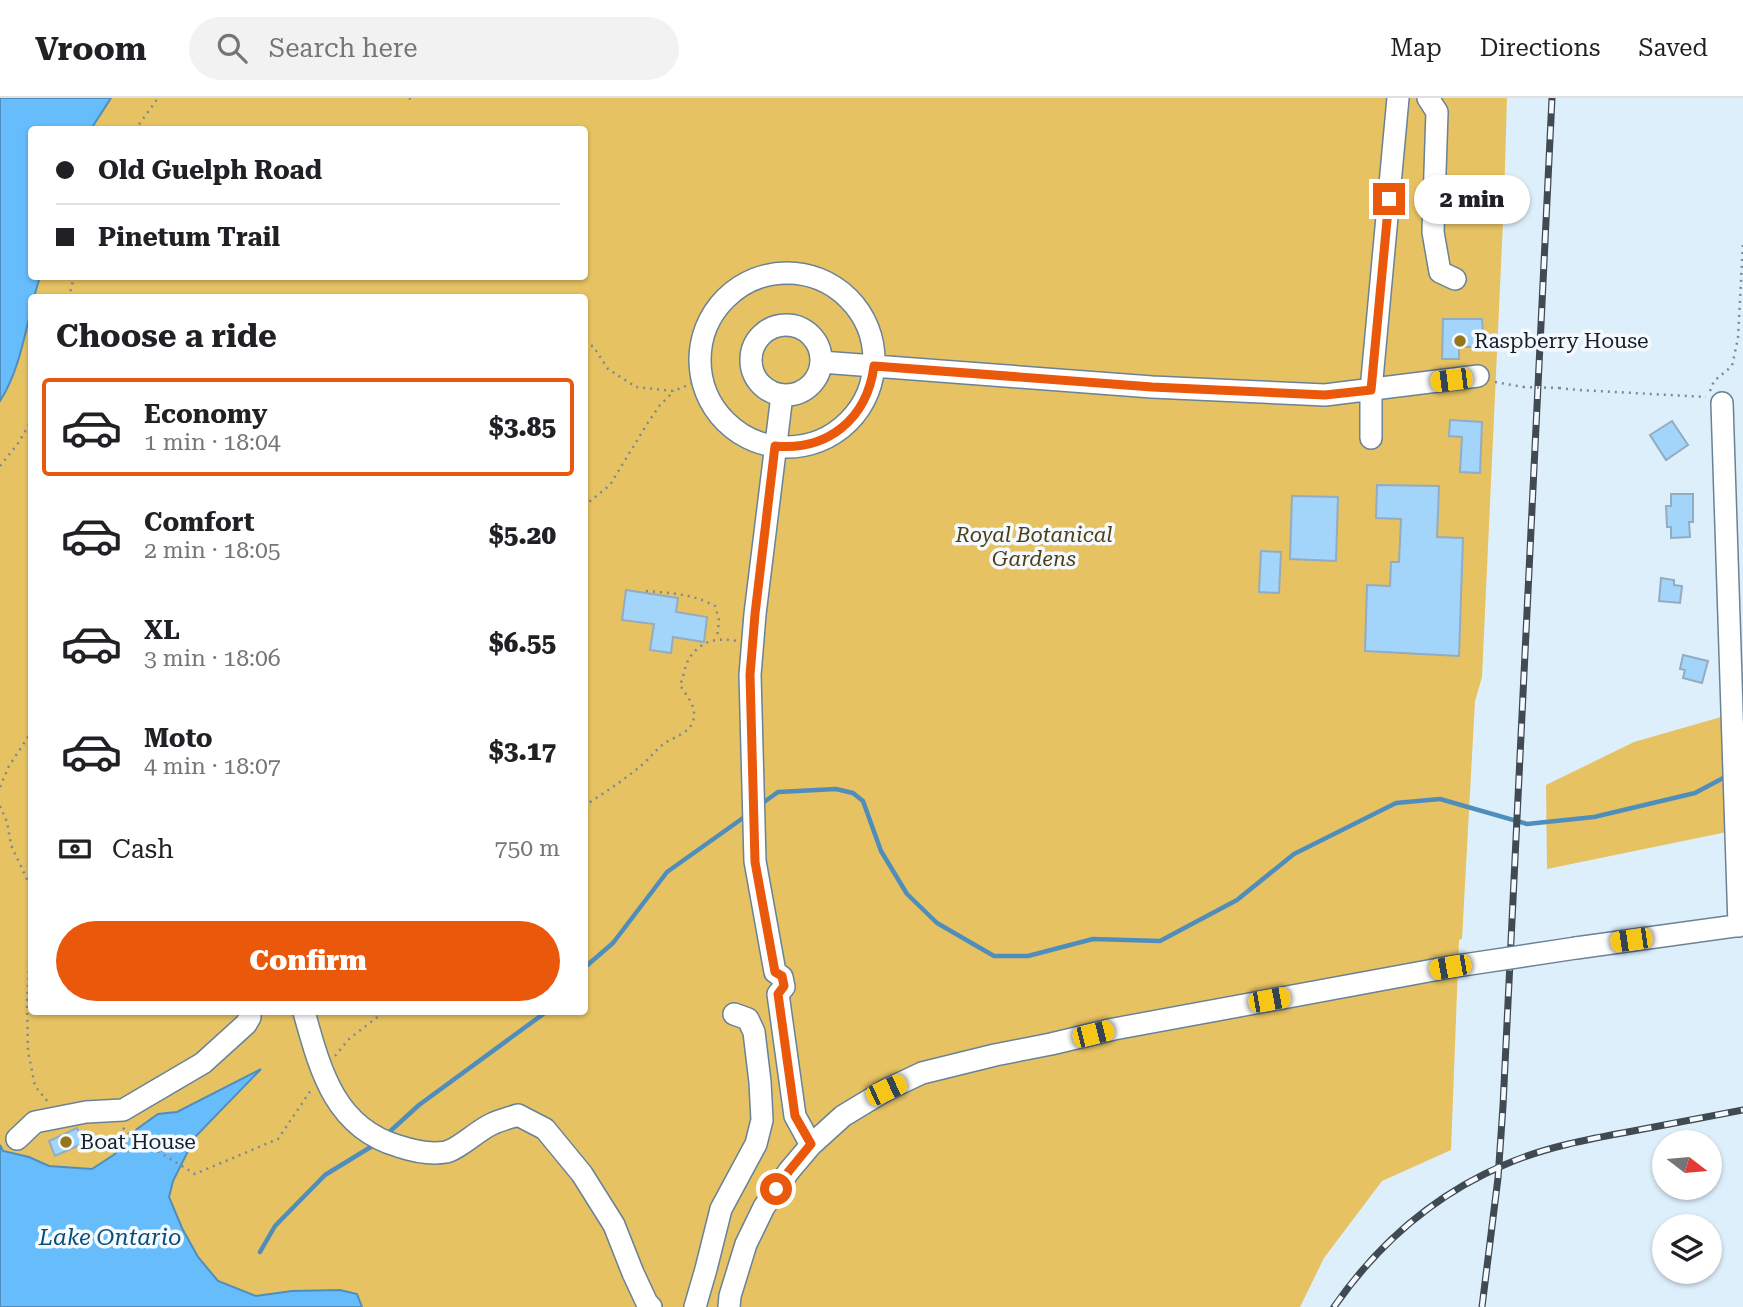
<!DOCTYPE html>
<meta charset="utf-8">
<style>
:root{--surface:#fff;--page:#f2f2f2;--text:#202124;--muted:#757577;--line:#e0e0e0;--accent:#ea580c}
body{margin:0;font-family:"Roboto Serif",serif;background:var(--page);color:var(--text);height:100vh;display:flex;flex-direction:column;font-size:26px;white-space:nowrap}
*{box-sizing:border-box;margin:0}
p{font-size:23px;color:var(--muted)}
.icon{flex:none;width:38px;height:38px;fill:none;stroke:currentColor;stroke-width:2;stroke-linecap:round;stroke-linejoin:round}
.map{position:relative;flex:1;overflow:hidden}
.details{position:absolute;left:28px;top:196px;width:560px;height:721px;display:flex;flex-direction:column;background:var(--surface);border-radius:7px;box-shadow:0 2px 5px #0004}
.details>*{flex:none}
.top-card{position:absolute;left:28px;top:28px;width:560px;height:154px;border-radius:7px;box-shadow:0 2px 5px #0004;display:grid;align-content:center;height:154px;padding:0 28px;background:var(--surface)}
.needle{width:46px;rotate:106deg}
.tools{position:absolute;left:1652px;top:1032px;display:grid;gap:14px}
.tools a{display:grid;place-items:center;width:70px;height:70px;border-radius:50%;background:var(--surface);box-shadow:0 2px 5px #0004;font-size:35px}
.end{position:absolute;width:32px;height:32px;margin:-16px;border:9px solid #ea580c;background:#fff;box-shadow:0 0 0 4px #fff}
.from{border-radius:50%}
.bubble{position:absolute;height:49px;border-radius:24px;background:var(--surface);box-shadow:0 2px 5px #0004;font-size:23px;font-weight:800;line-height:49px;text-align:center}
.car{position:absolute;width:21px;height:42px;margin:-21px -10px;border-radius:9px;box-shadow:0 0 5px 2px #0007;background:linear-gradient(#f5c518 24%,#345 0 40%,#f5c518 0 76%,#345 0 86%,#f5c518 0)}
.top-card b{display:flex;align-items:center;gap:24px;height:66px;font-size:26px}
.top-card b+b{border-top:2px solid var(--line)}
.top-card i{width:18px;height:18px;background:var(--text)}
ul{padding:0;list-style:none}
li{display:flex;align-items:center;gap:21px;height:98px;margin:0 14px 10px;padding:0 14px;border:4px solid transparent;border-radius:7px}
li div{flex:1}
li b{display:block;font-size:26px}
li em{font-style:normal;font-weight:800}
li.selected{border-color:var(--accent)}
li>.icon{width:63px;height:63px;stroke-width:1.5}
h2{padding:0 28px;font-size:32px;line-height:84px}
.pay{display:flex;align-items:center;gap:18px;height:77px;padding:0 28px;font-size:26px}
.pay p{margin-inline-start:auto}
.primary-button{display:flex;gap:14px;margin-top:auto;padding:14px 28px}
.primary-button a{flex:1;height:80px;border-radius:42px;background:var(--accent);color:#fff;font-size:28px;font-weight:800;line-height:80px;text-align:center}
header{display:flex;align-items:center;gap:42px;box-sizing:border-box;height:98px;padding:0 35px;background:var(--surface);border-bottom:2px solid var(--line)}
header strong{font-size:33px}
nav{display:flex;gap:38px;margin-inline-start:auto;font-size:24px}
.search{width:490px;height:63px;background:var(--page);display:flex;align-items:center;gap:18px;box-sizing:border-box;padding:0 24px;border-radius:38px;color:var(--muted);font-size:26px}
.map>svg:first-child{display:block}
.green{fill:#e6c262}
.water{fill:#67bdfc;stroke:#4f8ebc;stroke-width:2}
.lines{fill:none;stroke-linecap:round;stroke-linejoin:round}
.stream{stroke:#4f8ebc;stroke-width:4.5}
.building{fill:#a3d4fa;stroke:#92acc1;stroke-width:2}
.minor-casing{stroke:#698296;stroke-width:24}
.path{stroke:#7c8a94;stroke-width:2.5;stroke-dasharray:2 5;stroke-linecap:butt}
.minor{stroke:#fff;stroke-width:21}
.rail-casing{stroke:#3f4a53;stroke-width:7}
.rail{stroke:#f5faff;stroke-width:4.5;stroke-dasharray:13;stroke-linecap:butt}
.minor-bridge-casing{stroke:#698296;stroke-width:24;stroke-linecap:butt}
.path-bridge{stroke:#7c8a94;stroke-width:2.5;stroke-dasharray:2 5;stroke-linecap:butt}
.minor-bridge{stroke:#fff;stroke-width:21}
.route{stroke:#ea580c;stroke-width:9}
.poi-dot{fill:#93761d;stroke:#f5faff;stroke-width:2.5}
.labels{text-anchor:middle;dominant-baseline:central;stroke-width:7;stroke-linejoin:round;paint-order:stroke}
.poi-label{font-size:21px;fill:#162028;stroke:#f5faff;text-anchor:start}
.park-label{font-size:21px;font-style:italic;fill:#4d3e15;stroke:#f5faff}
.water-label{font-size:23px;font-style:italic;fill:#0a4d76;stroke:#f5faff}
</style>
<header>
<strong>Vroom</strong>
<div class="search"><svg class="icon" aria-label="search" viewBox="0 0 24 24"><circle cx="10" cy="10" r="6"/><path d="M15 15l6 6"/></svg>Search here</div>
<nav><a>Map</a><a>Directions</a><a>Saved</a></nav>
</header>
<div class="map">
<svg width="1743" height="1209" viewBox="0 0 1743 1209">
<rect width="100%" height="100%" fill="#deeffc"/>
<path class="green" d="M111 0H1507L1504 102 1482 579 1475 603 1462 841 1459 842 1451 1052 1382 1083 1324 1160 1300 1209H362L357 1196 340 1192 292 1193 256 1198 218 1183 198 1159 182 1130 169 1099 173 1083 195 1039 259 972 177 1014 158 1016 137 1031 115 1056 92 1071 49 1068 29 1059 3 1053 0 1047V303L19 258 31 205 32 914H584V200L33 199 40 178H584V32L91 31Z
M1721 619 1727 734 1547 771 1546 687 1634 644Z"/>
<path class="water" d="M0 0H111L91 31 32 32V178L40 179C27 217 23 268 0 303Z
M261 971 195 1039 173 1083 169 1099 182 1130 198 1159 218 1183 256 1198 292 1193 340 1192 357 1196 362 1209H0V1047L3 1053 29 1059 49 1068 92 1071 115 1056 137 1031 158 1016 177 1014Z"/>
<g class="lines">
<path class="stream" d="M764 704 778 694 836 691 853 695 863 703 881 753 907 796 937 825 994 858H1028L1093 841 1160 843 1237 802 1294 756 1396 705 1440 701 1527 726 1594 719 1695 695 1727 678
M584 870 613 845 667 774 743 720
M386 1037 419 1007 546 914
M260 1154 275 1128 325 1077 374 1047"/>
</g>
<path class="building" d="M1443 221H1482L1483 236H1478V249H1459V261H1442Z
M1450 322 1482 324 1480 375 1460 374 1462 339 1449 338Z
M1672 323 1688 347 1666 362 1650 337Z
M1377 387 1439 388 1437 439 1463 440 1459 558 1365 553 1367 487 1390 488 1391 464H1399L1401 421 1376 420Z
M1671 396H1693V424H1689L1690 439 1671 440V429H1667L1666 408H1671Z
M1292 398 1338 399 1336 463 1290 461Z
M1261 453 1281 454 1279 495 1259 494Z
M1661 480 1674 482V487L1682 488 1680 505 1659 503Z
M626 492 678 500 676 514 707 519 704 544 673 539 671 555 650 552 654 526 622 522Z
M1683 557 1708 563 1702 585 1683 580 1685 572 1680 571Z
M77 1030 84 1045 55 1058 49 1043Z"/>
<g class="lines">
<g class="minor-casing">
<path id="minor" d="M1428 0 1437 14 1433 134 1440 174 1455 181
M700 262a87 87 0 1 1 174 0a87 87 0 1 1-174 0Z
M751 262a35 35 0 1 1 70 0a35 35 0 1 1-70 0Z
M821 264 1152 289 1325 297 1478 278
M782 297 755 516 750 577 755 763 775 874 782 879 784 889 778 896 795 1018 811 1047
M1722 305 1739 828
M1371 340V292L1398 0
M1576 850 1743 827
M304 914C320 971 334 1029 398 1048 413 1053 430 1057 446 1054 459 1051 478 1032 492 1026 500 1022 509 1020 518 1017L545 1031 582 1076 614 1127 633 1175 647 1205 651 1209
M17 1041 35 1024 86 1014 123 1012 203 965 246 926 250 919V914
M695 1209 706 1171 721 1111 756 1046 762 1022 760 984 754 934 748 921 734 916
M729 1209 730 1198 746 1146 764 1109 789 1073 811 1047 843 1018 886 992 922 975 995 957 1051 946 1114 931 1450 869"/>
</g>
<path class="path" d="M409 0 412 2
M135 32 158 0
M69 200 74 178
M584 247 593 248 608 271 636 289 674 293 702 281
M1495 284 1523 289
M1559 290 1579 292 1706 299
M1710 293 1714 283 1732 268 1738 240 1743 145
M0 368 19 344 32 321
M584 408 610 387 647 326 660 307 674 293
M646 493C670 495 694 496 715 508L719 522 717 540
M0 689 9 668 32 633
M0 708 7 724 11 747 32 792
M584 708C604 695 624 682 642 667 649 661 654 654 661 648 670 640 686 637 692 626 699 610 687 599 680 587 684 578 685 566 690 559 703 541 718 540 737 543
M32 810 27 905 28 953 35 988 48 1004
M335 958 349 941 384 914
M123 1030 128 1035 195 1076 278 1041 311 992"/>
<use href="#minor" class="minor"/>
<g class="rail-casing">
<path id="rail" d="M1334 1209C1377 1147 1434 1097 1504 1067 1545 1049 1589 1041 1633 1033 1669 1026 1706 1019 1743 1012
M1482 1209 1498 1080 1503 1008 1552 0"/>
</g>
<use href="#rail" class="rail"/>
<g class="minor-bridge-casing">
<path id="minor-bridge" d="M1450 869 1576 850"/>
</g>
<path class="path-bridge" d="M1523 289 1559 290"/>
<use href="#minor-bridge" class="minor-bridge"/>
</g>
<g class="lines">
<path class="route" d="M776 1091 789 1073 811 1046 795 1018 778 896 784 888 782 878 775 874 755 764 750 577 755 516 775 348C828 353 867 321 874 268L1152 289 1325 297 1371 292 1389 101"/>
</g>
<g class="poi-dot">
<circle cx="1460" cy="243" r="7"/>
<circle cx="66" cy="1044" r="7"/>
</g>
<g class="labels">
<g class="poi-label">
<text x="1474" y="243">Raspberry House</text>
<text x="80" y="1044">Boat House</text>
</g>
<g class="park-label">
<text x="1034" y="437">Royal Botanical<tspan x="1034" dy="24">Gardens</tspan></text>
</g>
<g class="water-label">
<text x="110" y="1139">Lake Ontario</text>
</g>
</g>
</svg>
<div class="tools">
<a><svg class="needle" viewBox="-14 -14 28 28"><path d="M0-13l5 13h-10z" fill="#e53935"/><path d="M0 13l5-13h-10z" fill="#757577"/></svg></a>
<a><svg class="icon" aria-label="layers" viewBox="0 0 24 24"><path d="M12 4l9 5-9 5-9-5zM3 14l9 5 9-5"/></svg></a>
</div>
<i class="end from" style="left:776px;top:1091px"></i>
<i class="end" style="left:1389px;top:101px"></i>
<div class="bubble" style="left:1414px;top:77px;width:116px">2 min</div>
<i class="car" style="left:1451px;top:282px;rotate:263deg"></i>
<i class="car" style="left:1631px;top:842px;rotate:262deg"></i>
<i class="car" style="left:1450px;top:869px;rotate:260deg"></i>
<i class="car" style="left:1269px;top:902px;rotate:80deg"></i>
<i class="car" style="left:1093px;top:936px;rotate:76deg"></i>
<i class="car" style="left:886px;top:992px;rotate:65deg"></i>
<div class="top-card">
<b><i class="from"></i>Old Guelph Road</b>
<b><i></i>Pinetum Trail</b>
</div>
<section class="details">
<h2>Choose a ride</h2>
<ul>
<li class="selected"><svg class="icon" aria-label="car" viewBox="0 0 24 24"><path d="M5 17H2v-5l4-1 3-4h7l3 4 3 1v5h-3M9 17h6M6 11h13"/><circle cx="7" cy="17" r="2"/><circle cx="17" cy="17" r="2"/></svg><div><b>Economy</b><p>1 min · 18:04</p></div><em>$3.85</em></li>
<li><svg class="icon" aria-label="car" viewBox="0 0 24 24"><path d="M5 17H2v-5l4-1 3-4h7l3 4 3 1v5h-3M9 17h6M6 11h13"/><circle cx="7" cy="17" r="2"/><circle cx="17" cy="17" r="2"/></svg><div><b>Comfort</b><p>2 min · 18:05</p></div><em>$5.20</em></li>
<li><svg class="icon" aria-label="car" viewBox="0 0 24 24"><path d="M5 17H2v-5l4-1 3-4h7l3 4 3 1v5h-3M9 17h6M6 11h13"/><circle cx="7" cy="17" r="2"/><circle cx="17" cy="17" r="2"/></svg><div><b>XL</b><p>3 min · 18:06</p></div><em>$6.55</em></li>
<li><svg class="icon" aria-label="car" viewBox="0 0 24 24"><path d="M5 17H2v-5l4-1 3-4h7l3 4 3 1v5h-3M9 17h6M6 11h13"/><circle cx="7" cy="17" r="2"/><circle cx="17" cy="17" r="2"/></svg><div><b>Moto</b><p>4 min · 18:07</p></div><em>$3.17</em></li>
</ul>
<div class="pay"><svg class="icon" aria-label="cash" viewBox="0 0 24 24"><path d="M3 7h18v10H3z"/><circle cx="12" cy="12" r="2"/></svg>Cash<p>750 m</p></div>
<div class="primary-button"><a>Confirm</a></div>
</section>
</div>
